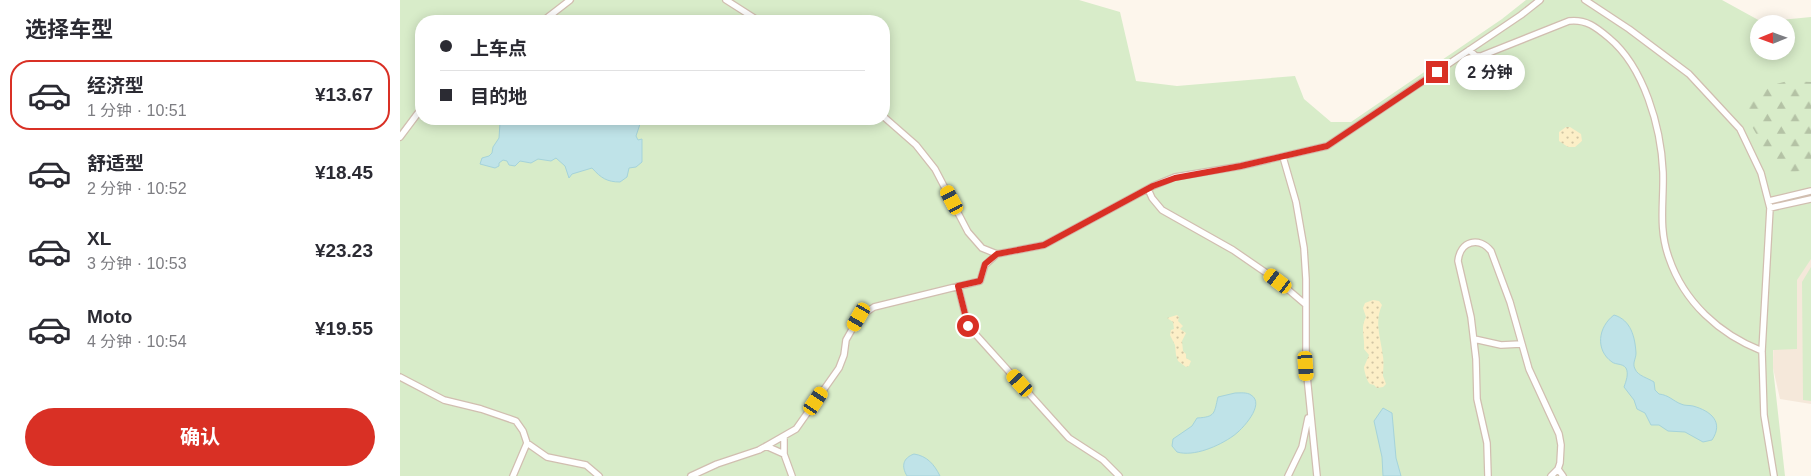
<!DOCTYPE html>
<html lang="zh">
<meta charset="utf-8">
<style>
:root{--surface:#fff;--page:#f2f2f3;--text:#2b2b33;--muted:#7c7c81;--line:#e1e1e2;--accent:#d93025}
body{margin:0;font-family:Helvetica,"Noto Sans SC",sans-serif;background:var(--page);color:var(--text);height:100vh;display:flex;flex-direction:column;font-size:19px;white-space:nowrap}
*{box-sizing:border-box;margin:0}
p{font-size:16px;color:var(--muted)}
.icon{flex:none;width:28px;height:28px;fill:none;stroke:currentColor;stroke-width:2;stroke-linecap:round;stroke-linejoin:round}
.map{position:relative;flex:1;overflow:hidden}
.sheet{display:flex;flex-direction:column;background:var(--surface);width:400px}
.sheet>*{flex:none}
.banner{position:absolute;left:15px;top:15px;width:475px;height:110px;border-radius:20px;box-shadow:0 2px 12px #0003;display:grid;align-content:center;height:110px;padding:0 25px;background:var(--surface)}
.needle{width:32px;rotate:269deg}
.fabs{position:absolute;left:1350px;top:15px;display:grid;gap:10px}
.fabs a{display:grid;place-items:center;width:45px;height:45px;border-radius:50%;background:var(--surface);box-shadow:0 2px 12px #0003;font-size:25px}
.end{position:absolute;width:22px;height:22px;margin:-11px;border:6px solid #d93025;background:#fff;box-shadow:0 0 0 2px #fff}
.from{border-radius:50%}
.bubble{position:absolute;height:35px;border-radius:18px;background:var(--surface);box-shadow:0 2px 12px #0003;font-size:16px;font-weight:700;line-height:35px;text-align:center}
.car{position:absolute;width:15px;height:30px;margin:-15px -8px;border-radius:6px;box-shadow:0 0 4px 1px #0007;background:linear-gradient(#f5c518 24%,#345 0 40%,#f5c518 0 76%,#345 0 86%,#f5c518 0)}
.banner b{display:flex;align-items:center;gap:18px;height:48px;font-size:19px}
.banner b+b{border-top:1px solid var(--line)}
.banner i{width:12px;height:12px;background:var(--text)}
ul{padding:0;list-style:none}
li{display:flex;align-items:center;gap:15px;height:70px;margin:0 10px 8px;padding:0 15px;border:2px solid transparent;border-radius:20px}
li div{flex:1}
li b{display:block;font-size:19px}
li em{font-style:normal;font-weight:700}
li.on{border-color:var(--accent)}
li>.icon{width:45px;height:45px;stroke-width:1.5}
h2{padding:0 25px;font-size:22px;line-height:60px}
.cta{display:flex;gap:10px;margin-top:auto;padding:10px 25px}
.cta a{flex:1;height:58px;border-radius:30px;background:var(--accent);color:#fff;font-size:20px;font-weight:700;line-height:58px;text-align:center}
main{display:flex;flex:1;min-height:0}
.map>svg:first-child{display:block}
.residential{fill:#f5e8da}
.green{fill:#d8ecc9;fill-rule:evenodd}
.forest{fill:url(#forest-firs)}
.sand{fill:url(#sand-dots)}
.water{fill:#bfe3e8;stroke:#a5d3da}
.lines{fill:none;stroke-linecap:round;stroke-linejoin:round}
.minor-casing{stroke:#d1beb0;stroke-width:8}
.minor{stroke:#fff;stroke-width:5.5}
.route{stroke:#d93025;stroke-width:6}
</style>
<main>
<section class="sheet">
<h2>选择车型</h2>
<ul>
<li class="on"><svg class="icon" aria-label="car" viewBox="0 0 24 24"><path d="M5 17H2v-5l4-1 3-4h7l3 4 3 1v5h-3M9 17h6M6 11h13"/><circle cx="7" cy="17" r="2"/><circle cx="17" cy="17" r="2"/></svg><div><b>经济型</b><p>1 分钟 · 10:51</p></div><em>¥13.67</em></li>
<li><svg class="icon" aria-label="car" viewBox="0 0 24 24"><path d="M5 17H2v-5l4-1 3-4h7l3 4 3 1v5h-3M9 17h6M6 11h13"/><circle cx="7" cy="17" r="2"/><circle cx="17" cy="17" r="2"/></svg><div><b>舒适型</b><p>2 分钟 · 10:52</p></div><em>¥18.45</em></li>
<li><svg class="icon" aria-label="car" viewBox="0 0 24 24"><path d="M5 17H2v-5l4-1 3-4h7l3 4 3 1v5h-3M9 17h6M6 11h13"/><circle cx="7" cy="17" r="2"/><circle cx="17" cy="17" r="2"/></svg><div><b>XL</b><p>3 分钟 · 10:53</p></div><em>¥23.23</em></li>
<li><svg class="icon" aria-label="car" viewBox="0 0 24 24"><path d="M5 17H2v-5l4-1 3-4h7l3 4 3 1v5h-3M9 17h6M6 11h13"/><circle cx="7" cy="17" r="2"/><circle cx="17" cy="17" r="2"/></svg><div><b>Moto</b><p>4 分钟 · 10:54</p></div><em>¥19.55</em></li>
</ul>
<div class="cta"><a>确认</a></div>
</section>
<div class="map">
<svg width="1411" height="476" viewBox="0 0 1411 476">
<defs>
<pattern id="forest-firs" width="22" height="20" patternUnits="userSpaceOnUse" patternTransform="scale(1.25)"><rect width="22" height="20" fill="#d8ecc9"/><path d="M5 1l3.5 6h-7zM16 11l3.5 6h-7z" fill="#b4c2a5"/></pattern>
<pattern id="sand-dots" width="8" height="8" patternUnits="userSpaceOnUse" patternTransform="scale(1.25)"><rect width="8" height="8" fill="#fcefc7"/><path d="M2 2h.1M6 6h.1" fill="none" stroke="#d1c5a4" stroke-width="1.8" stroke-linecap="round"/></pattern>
</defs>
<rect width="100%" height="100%" fill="#fdf6ec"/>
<path class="residential" d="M1411 215V404L1380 399 1373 368 1375 225Z"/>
<path class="green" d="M0 0H679L720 12 736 81 777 86 895 76 904 99 931 122H951L1102 19 1126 0H1322L1362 22 1411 17V259L1397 280V349L1373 350V368L1385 476H0ZM21 21H484V119H21ZM1359 24H1386V51H1359Z
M1411 267V401L1403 400 1402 282Z"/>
<path class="forest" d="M1388 81 1411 82V169L1379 175 1338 101 1360 88Z"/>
<path class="sand" d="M1166 127H1170L1181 134 1182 141 1175 147H1168L1159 141V132Z
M973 300 979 301 982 305C974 322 981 339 983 357 984 361 983 374 983 376 984 379 985 381 986 384L983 387 977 388 974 385 970 384C967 382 964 370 964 367L969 355 964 349C965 337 960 328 966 317L963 308 965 303Z
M777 315 779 317 778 321 783 326 780 329 786 333 782 341 783 351 786 354V358L791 361 789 366 786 367 778 361 776 355 775 345 770 335 771 330 774 329 773 322 767 318Z"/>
<path class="water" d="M104 119H236L240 124 236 136 238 140 242 139V162L236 167 229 168 227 177 220 182C207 182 201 178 192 168L172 174 169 178 165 166 156 158 151 161 138 159 131 163 120 161 115 166 109 165 107 161 103 160 99 163V166L95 168 80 164 82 158 89 156 92 153 93 147 99 138 100 123Z
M1214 315C1231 320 1235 337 1236 353 1236 359 1232 363 1235 369 1238 376 1248 378 1254 382L1255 390 1259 394C1269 395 1273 401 1281 404 1285 406 1289 405 1293 406 1311 411 1324 422 1312 440L1303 442 1285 432 1268 431 1259 425H1251L1245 413 1237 409 1234 400 1224 387C1226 381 1229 374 1226 368 1222 363 1216 365 1212 362 1195 350 1198 327 1214 315Z
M835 393C840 393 847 392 851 395 866 404 842 430 833 436 819 446 794 457 777 452L772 446 773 439 792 426 797 418C816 417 814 413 818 397Z
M983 408 992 413 996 458 1001 476H983L982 457 974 421Z
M514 454C527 456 534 464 540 476H507C501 466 503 458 514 454Z"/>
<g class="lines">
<g class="minor-casing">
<path id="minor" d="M326 0 359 21
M1185 0 1229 29 1289 74 1340 129 1361 173 1370 208 1362 351 1364 415 1374 476
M143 21 170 0
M1069 50 1076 56H1081L1169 21C1186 19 1196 27 1209 38 1244 67 1261 127 1263 172 1264 202 1258 228 1269 258 1284 302 1319 334 1362 351
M484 117 516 145 535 169 568 232 582 248 597 254 644 245 753 186 775 177 841 166 927 146 1121 15 1140 0
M0 137 21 109
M883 157 896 202 904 248 906 279V366L917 476
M748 189 752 198 762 210 833 250 878 281 905 304
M1369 201 1411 191
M1370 208 1411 199
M558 286 568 326 669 438 703 460 719 476
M1074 339 1101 345 1121 344
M0 377 44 400 81 409 116 421 123 431 127 443
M384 437V454
M366 446 384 454 392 476
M1158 469 1163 476
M113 476 127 443 147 457 186 465 199 476
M291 476 317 464 359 450 396 429 439 368 444 355 446 340 459 317 474 307 580 281 585 265 597 254
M888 476 902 447 908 418
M1088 476 1087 443 1077 399 1076 359 1071 317 1058 261C1060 241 1079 236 1091 251L1110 302 1129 369 1159 434 1161 445 1160 463 1158 469 1151 476"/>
</g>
<use href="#minor" class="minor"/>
</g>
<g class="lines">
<path class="route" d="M568 326 558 286 580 281 585 264 597 254 644 245 753 186 775 178 841 166 927 146 1037 72"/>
</g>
</svg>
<div class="fabs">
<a><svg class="needle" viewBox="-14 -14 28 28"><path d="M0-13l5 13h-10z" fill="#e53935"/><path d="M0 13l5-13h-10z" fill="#7c7c81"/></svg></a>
</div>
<i class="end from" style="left:568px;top:326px"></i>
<i class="end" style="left:1037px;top:72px"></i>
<div class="bubble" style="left:1055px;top:55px;width:70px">2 分钟</div>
<i class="car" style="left:552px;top:200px;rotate:332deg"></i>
<i class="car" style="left:878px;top:281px;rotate:307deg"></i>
<i class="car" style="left:459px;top:317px;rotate:210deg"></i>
<i class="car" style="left:906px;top:366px;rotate:176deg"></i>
<i class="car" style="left:620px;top:383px;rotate:318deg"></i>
<i class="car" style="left:416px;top:401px;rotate:34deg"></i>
<div class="banner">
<b><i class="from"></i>上车点</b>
<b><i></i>目的地</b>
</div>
</div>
</main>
